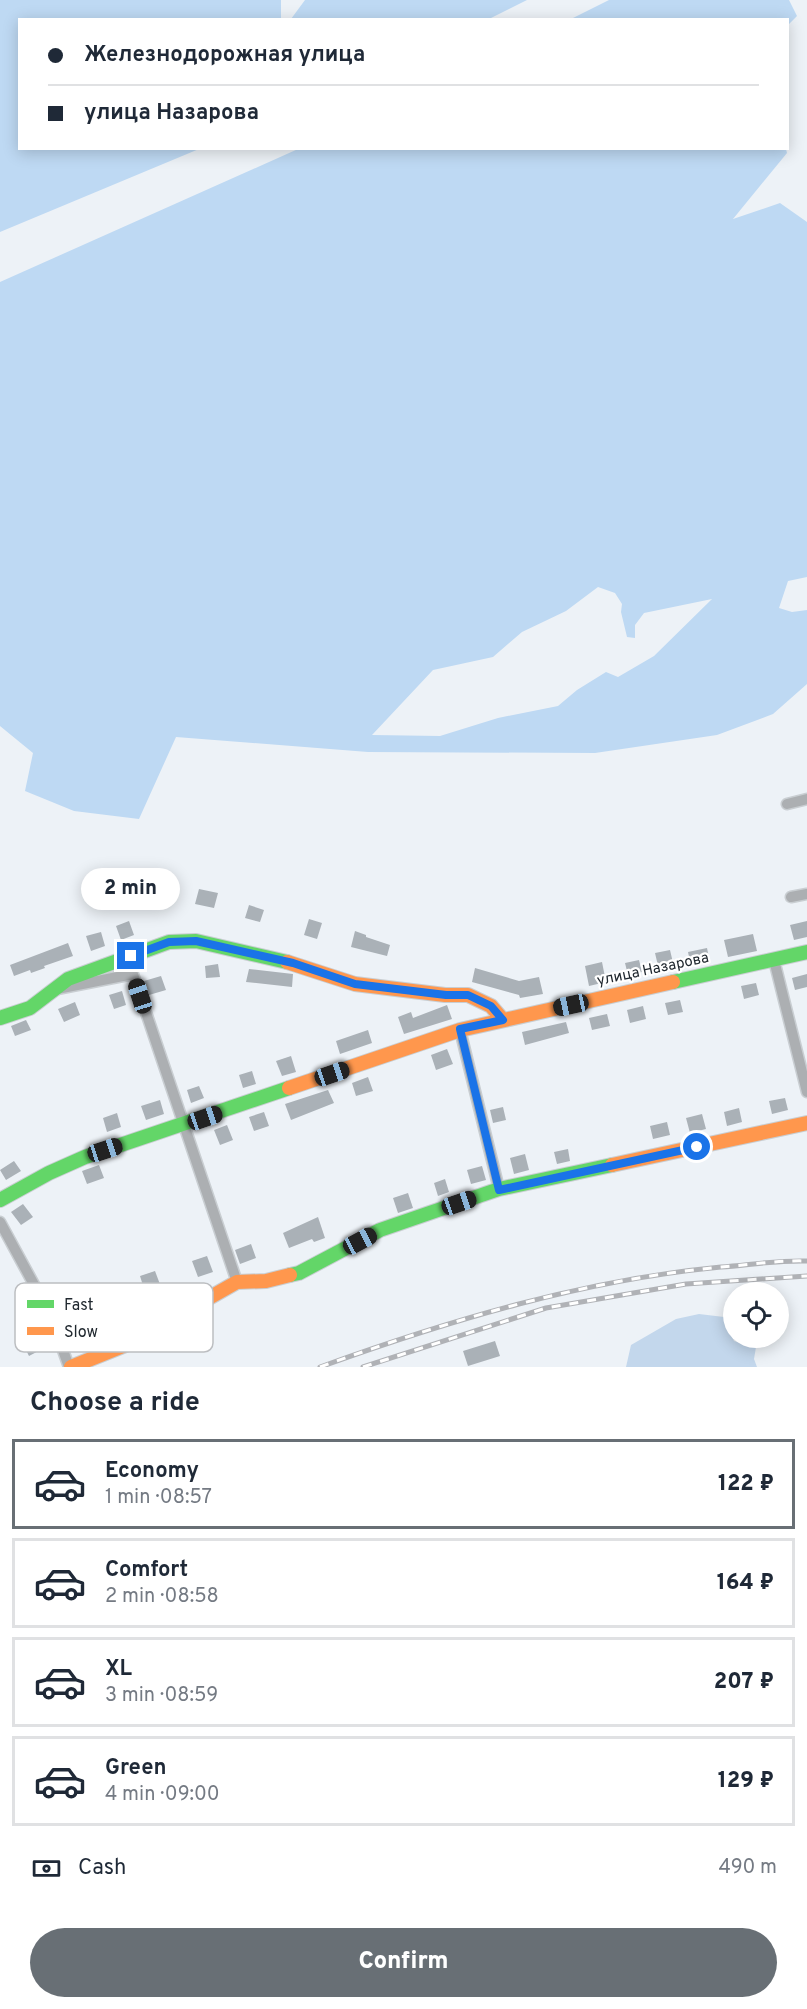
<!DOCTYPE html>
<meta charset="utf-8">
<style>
:root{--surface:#fff;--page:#f6f6f7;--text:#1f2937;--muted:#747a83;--line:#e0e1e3;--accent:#686f75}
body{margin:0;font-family:Overpass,sans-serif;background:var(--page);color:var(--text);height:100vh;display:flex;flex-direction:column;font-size:22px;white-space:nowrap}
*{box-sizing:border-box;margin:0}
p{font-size:20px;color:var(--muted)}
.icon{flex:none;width:33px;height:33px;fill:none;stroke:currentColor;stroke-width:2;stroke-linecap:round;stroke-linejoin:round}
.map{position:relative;height:1367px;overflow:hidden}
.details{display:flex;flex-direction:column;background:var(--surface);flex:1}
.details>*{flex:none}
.hud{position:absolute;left:18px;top:18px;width:771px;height:132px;border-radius:0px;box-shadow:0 3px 15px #0003;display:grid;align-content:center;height:132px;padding:0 30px;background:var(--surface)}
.buttons{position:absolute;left:723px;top:1282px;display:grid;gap:12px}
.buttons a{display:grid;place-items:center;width:66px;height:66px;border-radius:50%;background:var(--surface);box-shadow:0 3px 15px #0003;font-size:30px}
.end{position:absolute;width:27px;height:27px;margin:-14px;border:8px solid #1a73e8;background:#fff;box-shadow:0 0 0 3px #fff}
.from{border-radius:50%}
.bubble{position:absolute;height:42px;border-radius:21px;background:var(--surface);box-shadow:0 3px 15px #0003;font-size:20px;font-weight:800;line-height:42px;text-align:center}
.car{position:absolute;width:18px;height:36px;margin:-18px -9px;border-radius:8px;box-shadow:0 0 4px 2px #0007;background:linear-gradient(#222 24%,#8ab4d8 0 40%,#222 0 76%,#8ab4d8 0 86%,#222 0)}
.hud b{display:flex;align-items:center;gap:21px;height:57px;font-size:22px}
.hud b+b{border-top:2px solid var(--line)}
.hud i{width:15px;height:15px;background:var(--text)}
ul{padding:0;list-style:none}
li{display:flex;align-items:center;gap:18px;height:90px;margin:0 12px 9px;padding:0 18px;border:3px solid var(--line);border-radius:0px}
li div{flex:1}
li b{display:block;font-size:22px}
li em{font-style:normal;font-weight:800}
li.on{border-color:var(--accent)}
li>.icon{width:54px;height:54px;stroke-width:1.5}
h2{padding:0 30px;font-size:27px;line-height:72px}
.pay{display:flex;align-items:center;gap:15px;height:66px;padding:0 30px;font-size:22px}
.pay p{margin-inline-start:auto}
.button{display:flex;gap:12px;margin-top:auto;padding:12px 30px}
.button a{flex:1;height:69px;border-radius:36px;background:var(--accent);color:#fff;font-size:24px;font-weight:800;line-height:69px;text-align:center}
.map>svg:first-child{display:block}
.green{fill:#c3d7ec}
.forest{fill:#bed9f3;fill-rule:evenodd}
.building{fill:#aab1b7}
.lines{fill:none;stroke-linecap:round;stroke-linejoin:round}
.street-casing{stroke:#c9ced2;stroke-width:13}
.fast-casing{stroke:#c9ced2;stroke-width:16}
.slow-casing{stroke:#c9ced2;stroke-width:16}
.street{stroke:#acafb2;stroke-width:10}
.fast{stroke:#63d668;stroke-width:14}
.slow{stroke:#ff974d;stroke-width:14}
.rail-casing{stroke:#b0b2b6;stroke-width:5}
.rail{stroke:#fff;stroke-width:3;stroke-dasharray:9;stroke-linecap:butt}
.route{stroke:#1a73e8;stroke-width:8}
.labels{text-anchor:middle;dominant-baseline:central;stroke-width:4.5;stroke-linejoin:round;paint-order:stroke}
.street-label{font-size:15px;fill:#20282f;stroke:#fff}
.key{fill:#fff;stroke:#bcbec1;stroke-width:1.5}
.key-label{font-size:16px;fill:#20282f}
</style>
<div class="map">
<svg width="807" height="1367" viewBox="0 0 807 1367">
<rect width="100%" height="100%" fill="#edf2f7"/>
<path class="green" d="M699 1314 724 1317 734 1341 756 1347 754 1359 757 1367H626L631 1345 676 1319Z"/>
<path class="forest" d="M0 0H281V19L20 20V148L199 149 0 232Z
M305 0H527L489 19H291Z
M609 0H789L797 16 788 25V20L571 19Z
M298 149H786L787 153 733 219 780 203 807 222V577L788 581 779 608 792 612 807 610V684L773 714 717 735 595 753 368 752 176 737 139 819 74 811 25 791 33 753 0 726V282ZM598 587 615 593 622 604 621 612 627 637 635 638V625L644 613 712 599 654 656 618 677 606 672 577 690 558 706 498 718 440 736 372 735 433 670 493 657 522 632 566 611Z"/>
<path class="building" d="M199 889 218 893 214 908 195 904Z
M249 905 264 910 260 922 245 918Z
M309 919 322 923 317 939 304 935Z
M129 921 134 935 121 940 116 926Z
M807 921V937L794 940 790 925Z
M355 931 366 935V937L390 945 387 956 351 947Z
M101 932 105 946 91 951 86 936Z
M753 934 757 951 728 957 724 940Z
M68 943 73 956 44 966 45 968 31 973 30 970 14 976 10 965Z
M707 948 709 958 690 962 688 952Z
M670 950 674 967 659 970 655 953Z
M639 960 642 972 628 975 625 963Z
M602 962 606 982 589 986 585 966Z
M218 964 220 977 206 978 205 966Z
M475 968 519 981 539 977 543 994 520 998 519 995 472 982Z
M249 969 293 974 292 987 246 982Z
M807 974V987L795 990 792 978Z
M161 976 166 990 149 995 144 981Z
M756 983 759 995 744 999 741 986Z
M122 991 126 1005 114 1009 109 995Z
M680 1000 683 1012 668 1015 665 1003Z
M75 1002 80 1015 64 1022 58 1009Z
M447 1005 452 1019 404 1034 398 1017 411 1012 413 1018Z
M643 1006 646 1019 630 1023 627 1010Z
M607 1014 610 1026 592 1030 589 1018Z
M26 1020 31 1030 15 1036 11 1026Z
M566 1022 569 1033 525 1045 522 1032Z
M368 1030 372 1043 340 1054 336 1041Z
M447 1049 453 1064 436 1070 431 1055Z
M291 1056 296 1072 282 1076 276 1061Z
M252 1071 256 1084 243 1088 239 1075Z
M368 1077 373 1091 356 1096 352 1083Z
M199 1086 204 1098 191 1103 187 1090Z
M328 1090 334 1103 291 1120 285 1104Z
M785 1098 788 1110 772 1114 769 1101Z
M160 1100 164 1114 146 1120 141 1106Z
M503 1107 506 1120 493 1123 490 1110Z
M739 1108 742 1122 727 1126 724 1112Z
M264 1112 269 1126 254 1131 249 1117Z
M117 1113 121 1127 107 1132 103 1118Z
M702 1114 706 1129 690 1133 686 1118Z
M667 1122 670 1135 653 1139 650 1126Z
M227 1125 233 1140 220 1145 214 1130Z
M568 1149 570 1161 557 1164 554 1152Z
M525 1154 529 1170 514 1174 510 1158Z
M14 1161 21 1171 6 1180 0 1170Z
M99 1165 104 1178 87 1184 82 1171Z
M482 1166 486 1180 471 1184 467 1170Z
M445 1179 449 1192 438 1196 434 1183Z
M408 1193 413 1208 398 1213 393 1198Z
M23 1204 33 1217 21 1225 11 1212Z
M318 1217 325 1238 314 1242 312 1239 289 1248 283 1233Z
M251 1244 256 1258 240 1264 235 1250Z
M207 1256 213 1272 198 1277 192 1261Z
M155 1271 161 1287 145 1292 140 1276Z
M39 1335 46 1347 29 1356 23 1344Z
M495 1341 500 1356 468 1366 463 1351Z"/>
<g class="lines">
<g class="street-casing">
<path id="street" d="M787 804 807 799
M791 897 807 894
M774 960 807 1092
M57 989 133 974 237 1282
M460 1030 499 1189
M0 1222 50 1314 69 1367"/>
</g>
<g class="fast-casing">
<path id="fast" d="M673 982 807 952
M0 1018 30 1008 68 979 169 942 196 941 287 962
M0 1200 49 1173 85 1157 289 1088
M290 1275 299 1273 380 1230 499 1189 612 1165"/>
</g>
<g class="slow-casing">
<path id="slow" d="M287 962 355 984 445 995H468L491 1006 503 1020
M289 1088 460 1030 673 982
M612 1165 807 1123
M71 1367 128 1344 237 1282 266 1281 290 1275"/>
</g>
<use href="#street" class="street"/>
<use href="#fast" class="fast"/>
<use href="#slow" class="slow"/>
<g class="rail-casing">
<path id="rail" d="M320 1367C450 1320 584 1280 721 1267 749 1265 778 1260 807 1261
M363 1367 546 1308 686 1284 807 1276"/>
</g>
<use href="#rail" class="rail"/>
</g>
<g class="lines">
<path class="route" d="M131 956 169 942 196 941 293 963 355 984 446 995H468L491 1006 503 1020 460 1029 499 1190 697 1147"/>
</g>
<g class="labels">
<g class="street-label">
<text transform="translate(653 970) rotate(-12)">улица Назарова</text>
</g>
</g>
<rect x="15" y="1283" width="198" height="69" rx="9" class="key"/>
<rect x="27" y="1300" width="27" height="8" fill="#63d668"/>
<rect x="27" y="1327" width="27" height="8" fill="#ff974d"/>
<g class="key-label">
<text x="64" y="1310">Fast</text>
<text x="64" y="1337">Slow</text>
</g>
</svg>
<div class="buttons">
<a><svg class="icon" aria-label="locate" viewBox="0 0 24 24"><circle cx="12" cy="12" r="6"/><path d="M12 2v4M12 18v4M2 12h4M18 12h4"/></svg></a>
</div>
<i class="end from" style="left:697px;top:1147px"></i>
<i class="end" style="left:131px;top:956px"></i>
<div class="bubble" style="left:81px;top:868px;width:99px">2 min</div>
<i class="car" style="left:140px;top:996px;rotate:342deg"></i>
<i class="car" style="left:571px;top:1005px;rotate:258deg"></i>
<i class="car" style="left:332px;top:1074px;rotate:71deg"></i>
<i class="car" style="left:205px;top:1118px;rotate:71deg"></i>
<i class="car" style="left:105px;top:1150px;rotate:72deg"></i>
<i class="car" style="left:459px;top:1203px;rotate:71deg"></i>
<i class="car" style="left:360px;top:1241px;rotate:62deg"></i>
<div class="hud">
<b><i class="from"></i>Железнодорожная улица</b>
<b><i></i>улица Назарова</b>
</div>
</div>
<section class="details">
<h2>Choose a ride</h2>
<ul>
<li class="on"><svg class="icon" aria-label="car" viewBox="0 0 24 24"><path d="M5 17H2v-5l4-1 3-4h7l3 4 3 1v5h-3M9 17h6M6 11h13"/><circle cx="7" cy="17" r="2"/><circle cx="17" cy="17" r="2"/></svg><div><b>Economy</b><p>1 min · 08:57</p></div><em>122 ₽</em></li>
<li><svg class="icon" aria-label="car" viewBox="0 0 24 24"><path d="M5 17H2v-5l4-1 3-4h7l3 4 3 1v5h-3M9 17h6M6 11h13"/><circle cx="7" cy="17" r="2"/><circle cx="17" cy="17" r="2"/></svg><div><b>Comfort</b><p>2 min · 08:58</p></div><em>164 ₽</em></li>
<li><svg class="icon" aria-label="car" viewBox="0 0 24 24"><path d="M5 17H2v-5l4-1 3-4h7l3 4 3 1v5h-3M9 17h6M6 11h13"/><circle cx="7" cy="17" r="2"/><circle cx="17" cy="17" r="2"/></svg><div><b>XL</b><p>3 min · 08:59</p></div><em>207 ₽</em></li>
<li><svg class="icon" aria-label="car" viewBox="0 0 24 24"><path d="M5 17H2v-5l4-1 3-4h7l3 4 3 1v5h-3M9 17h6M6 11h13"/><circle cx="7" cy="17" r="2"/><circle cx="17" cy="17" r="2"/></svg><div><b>Green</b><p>4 min · 09:00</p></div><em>129 ₽</em></li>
</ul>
<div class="pay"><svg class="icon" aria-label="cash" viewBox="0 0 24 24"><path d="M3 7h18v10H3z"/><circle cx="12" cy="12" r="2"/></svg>Cash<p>490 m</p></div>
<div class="button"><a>Confirm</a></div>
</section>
